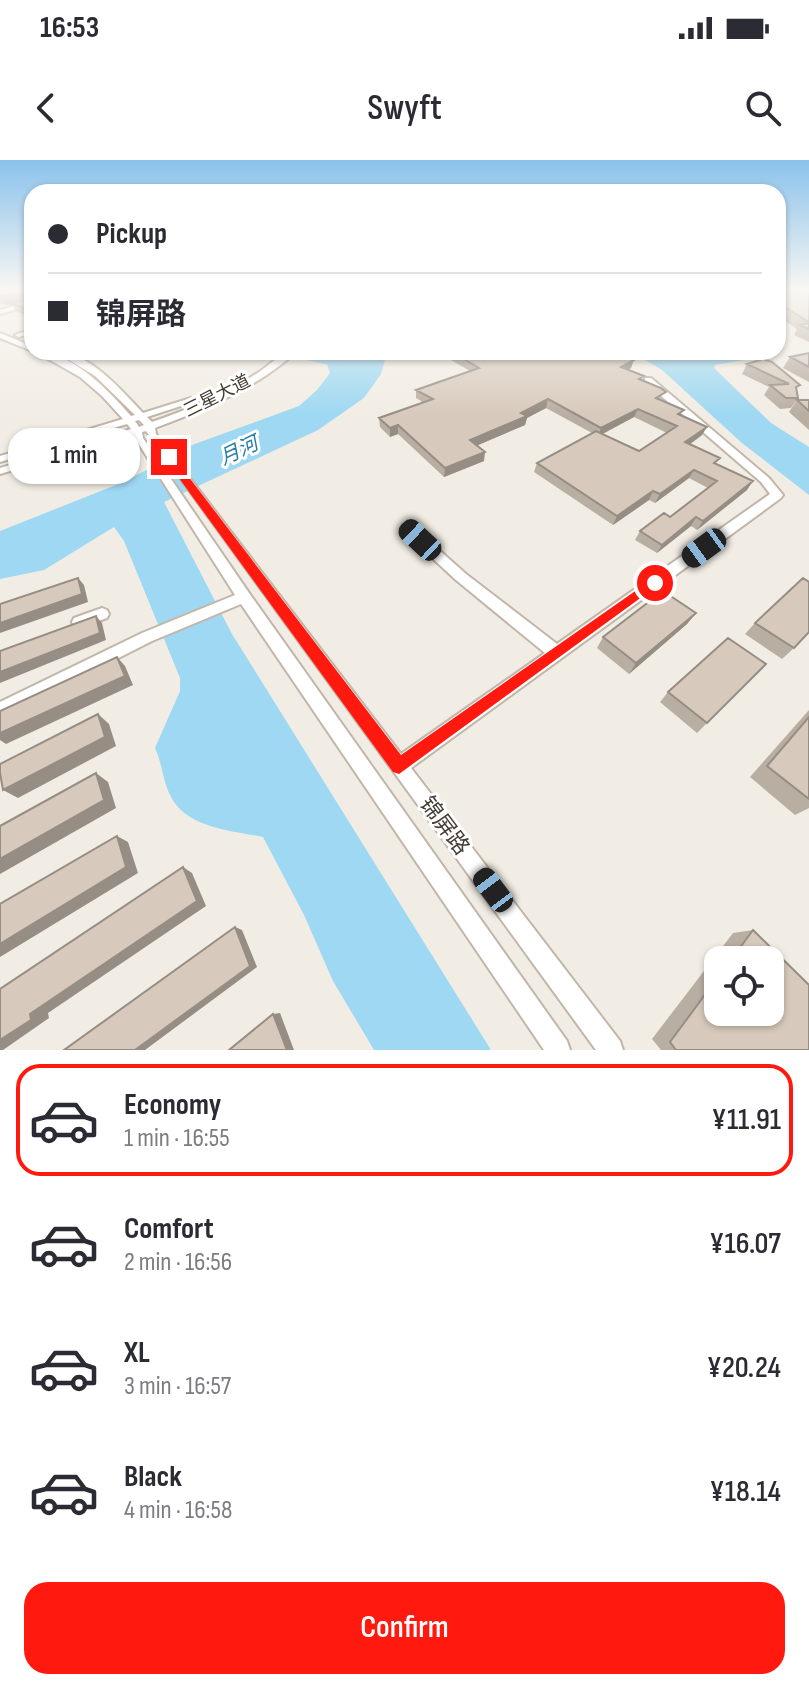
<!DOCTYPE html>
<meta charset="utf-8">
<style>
:root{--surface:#fff;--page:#f2f2f3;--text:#2b2b33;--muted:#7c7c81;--line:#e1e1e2;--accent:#ff190e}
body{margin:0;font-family:"Sofia Sans Condensed","Noto Sans SC",sans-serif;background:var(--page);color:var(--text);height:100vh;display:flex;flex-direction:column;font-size:30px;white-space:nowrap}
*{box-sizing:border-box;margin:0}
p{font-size:26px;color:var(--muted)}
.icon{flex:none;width:44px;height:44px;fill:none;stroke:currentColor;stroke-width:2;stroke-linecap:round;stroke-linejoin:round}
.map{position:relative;height:890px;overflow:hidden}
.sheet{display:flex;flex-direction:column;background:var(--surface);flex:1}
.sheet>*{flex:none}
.top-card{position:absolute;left:24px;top:24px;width:762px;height:176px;border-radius:24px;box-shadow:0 2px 6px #0004;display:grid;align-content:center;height:176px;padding:0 24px;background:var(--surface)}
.controls{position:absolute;left:704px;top:786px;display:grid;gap:16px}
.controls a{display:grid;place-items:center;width:80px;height:80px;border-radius:16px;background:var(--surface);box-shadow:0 2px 6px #0004;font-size:40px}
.end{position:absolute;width:36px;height:36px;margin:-18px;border:10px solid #ff190e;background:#fff;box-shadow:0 0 0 4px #fff}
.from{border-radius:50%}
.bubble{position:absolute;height:56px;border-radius:24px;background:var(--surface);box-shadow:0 2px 6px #0004;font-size:26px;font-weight:600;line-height:56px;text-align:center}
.car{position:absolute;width:24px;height:48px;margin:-24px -12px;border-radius:10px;box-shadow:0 0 6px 2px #0007;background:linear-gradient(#222 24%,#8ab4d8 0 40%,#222 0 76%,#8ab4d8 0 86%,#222 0)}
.top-card b{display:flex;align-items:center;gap:28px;height:76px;font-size:30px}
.top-card b+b{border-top:2px solid var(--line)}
.top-card i{width:20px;height:20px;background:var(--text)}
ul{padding:14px 0 0;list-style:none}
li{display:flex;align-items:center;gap:24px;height:112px;margin:0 16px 12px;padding:0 8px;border:4px solid transparent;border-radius:24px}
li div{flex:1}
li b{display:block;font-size:30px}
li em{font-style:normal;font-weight:600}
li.on{border-color:var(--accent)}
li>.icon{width:72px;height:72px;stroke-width:1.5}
.cta{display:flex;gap:16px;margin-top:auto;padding:16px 24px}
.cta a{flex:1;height:92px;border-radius:24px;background:var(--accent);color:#fff;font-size:32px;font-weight:600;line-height:92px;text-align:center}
.status{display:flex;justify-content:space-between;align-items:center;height:56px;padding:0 40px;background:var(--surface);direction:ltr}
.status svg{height:22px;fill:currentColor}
header{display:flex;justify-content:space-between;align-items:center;height:104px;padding:0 24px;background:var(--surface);font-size:36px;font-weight:600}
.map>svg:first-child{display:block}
.water{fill:#9ed8f2}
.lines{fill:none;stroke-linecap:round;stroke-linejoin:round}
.canal{fill:#9ed8f2;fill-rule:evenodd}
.minor-casing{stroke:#c1b6a9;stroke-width:4}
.minor{fill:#fff;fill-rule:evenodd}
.wall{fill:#b9aea2;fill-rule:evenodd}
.shaded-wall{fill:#968d84}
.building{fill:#d7cabc;stroke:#968d84;stroke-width:2}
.route{fill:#ff190e}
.labels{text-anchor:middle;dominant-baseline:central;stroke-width:6;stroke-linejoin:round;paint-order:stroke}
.far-street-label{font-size:18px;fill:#453c34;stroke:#fff}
.far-water-label{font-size:20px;font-style:italic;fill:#287ca3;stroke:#fff}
.street-label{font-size:22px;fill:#453c34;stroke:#fff}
</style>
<div class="status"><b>16:53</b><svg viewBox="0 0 49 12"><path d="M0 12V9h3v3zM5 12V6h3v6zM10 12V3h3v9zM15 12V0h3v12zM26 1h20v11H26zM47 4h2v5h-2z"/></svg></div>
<header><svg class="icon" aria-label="back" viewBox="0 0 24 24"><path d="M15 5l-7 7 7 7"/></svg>Swyft<svg class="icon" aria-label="search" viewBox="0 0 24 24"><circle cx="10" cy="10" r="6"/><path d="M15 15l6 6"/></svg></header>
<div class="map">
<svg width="809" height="890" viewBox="0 0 809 890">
<rect width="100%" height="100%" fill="#f2ede4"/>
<path class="water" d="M778 178 781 181 778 194 715 205 714 208 771 263 809 287V335L742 283 662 210 632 192H778Z
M308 192H387L381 214 364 238 318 270 164 342 232 474 491 890H374L333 821 304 755 263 677C233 671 185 668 170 635 163 621 162 603 155 588L180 531V518L124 381 114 367 44 410 0 419V371L126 321 192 285 299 246 317 230 330 213 325 198 305 194Z"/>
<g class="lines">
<path class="canal" d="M271 192H290L352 206 347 209Z"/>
<g class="minor-casing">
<path id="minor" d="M32 141V145L0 154V150Z
M32 169V173L19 177 15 175Z
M0 173 32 186V191L0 178Z
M36 192C73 192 108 230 131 256L135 255 95 216 56 192C90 192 121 230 143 253L191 238 196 241 147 257 152 262C189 249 226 234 259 212 271 204 281 192 296 192 257 228 205 249 155 268L156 274 401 594 545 493 456 420 403 371 401 368 403 365H411L466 414 557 484 770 334 761 322 645 222V218H651L769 318 783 335 781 338 411 608 620 881 623 890H596L146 271 142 272 143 278 249 433 567 881 570 890H544L241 444 152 481 0 558V542L142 473 235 435 133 275 0 314V308L131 269 127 264 0 302V296L123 259 102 236 80 217ZM139 260 144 265 139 267 135 261Z
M102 448 107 450 109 454 107 458 79 468 74 466 72 462 74 458Z"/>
</g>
<use href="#minor" class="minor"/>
</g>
<path class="wall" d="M0 131H32V157L17 152 12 144 6 145 0 143Z
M778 131H809V182L794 175 797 169 778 156Z
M437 192H615L631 208 628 210 643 220 663 241 682 255 702 275 690 284 717 304 747 330 697 370 691 366 657 393 635 380 640 371 670 357 708 328 689 318 655 343 649 340 613 365 534 312 537 303 592 273 546 248 527 258 525 265 477 285 484 301 444 317 398 274 390 277 380 267 379 258 424 243 416 238V230L470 211ZM634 257 667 273 639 291 603 274Z
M809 193V222L783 208 790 197Z
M763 199 797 231 798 238 791 248 780 249 764 235 769 227 742 214 747 204Z
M797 240H809V270L789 252Z
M696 453 687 464 629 514 597 488 603 477Z
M755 463 794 488 782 499 745 474Z
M668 532 707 563 697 573 660 542Z
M809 550V648L795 655 750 617Z
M753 770 809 825V890H661L652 879 733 773ZM718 800H770V852H718Z"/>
<path class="shaded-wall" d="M26 131H30L32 139 6 145 1 137Z
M634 200 631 208 618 215 621 207Z
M548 239 546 248 527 258 525 265 469 289 470 280Z
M638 249 634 257 598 276 601 268Z
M398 265V274L390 277V268Z
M707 267 702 275 681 291 685 282Z
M485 292 484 301 444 317 445 308Z
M694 310 689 318 655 343 660 334Z
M753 321 747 330 697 370 703 361Z
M653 331 649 340 613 365 617 356Z
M696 357 691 366 657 393 662 385Z
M78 418 84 425 88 442 0 473V463Z
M696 453 687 464 629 514 636 503Z
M96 456 102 463 106 480 0 523V512Z
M117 497 125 506 133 525 6 584 0 580V573Z
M98 554 109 564 116 586 18 638 3 630Z
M96 613 108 622 116 648 0 714V699Z
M117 676 128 682 138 713 0 797V784Z
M183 707 192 713 206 746 48 853 49 858 3 890H0V880L30 854Z
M235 767 242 770 257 807 145 890H135Z
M280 853 294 890H287L273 854Z"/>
<path class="building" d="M0 131H26L1 137Z
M29 131H32V150L12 144 30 138Z
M778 131H809V162L778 143Z
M809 163V169L800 165Z
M452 192H613L634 200 621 207 644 216 639 219 661 228 666 232 656 238 684 250 678 254 707 267 685 282 720 298 714 303 753 321 703 361 696 357 662 385 640 371 664 353 670 357 717 321 694 310 660 334 653 331 617 356 537 303 596 271 639 291 677 266 638 249 601 268 548 239 521 253 527 256 470 280 485 292 445 308 398 265 390 268 379 258 433 239 416 230 479 208Z
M809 193V207L790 197Z
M763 199 772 202 800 225 796 227 798 238H786L770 225 789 224 747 204Z
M797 240H809V251Z
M78 418 82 434 0 463V444Z
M803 418 809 422V472L794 488 755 463Z
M663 431 696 453 636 503 603 477Z
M96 456 100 473 0 512V491Z
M728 478 766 504 707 563 668 532Z
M117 497 125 516 0 573V551Z
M98 554 105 577 3 630 0 613V604Z
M809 557V639L767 606Z
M96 613 104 640 0 699V666Z
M117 676 126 707 0 784V744Z
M183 707 197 741 30 854 31 860 0 880V829Z
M235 767 250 806 135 890H64Z
M753 770 809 825V890H676L670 882 718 817V852H770V800H731Z
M273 854 287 890H229Z"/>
<linearGradient id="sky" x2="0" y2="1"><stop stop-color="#8ac2ec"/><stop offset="0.51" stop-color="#f9f7f3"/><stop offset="1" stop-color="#f9f7f3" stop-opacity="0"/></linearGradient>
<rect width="809" height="255" fill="url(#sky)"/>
<path class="route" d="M165 295H172L401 595 651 420H660L661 423 399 614 393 612 165 299Z"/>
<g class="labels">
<g class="far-street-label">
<text transform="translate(217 236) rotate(-27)">三星大道</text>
</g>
<g class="far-water-label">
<text transform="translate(239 291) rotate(-25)">月河</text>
</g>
<g class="street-label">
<text transform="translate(444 666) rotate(53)">锦屏路</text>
</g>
</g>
</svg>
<div class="controls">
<a><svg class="icon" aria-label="locate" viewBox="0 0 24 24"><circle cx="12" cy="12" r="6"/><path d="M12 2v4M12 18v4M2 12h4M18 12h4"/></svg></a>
</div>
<i class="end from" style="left:655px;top:423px"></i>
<i class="end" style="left:169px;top:297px"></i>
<div class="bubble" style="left:8px;top:268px;width:132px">1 min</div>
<i class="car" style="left:420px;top:380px;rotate:313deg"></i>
<i class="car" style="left:704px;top:388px;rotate:234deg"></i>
<i class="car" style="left:493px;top:730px;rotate:323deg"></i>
<div class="top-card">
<b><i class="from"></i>Pickup</b>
<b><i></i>锦屏路</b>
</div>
</div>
<section class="sheet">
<ul>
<li class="on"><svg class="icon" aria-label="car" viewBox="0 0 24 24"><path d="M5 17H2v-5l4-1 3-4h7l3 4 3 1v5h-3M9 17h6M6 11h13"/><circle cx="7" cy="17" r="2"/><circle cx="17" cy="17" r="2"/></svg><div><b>Economy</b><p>1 min · 16:55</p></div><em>¥11.91</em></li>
<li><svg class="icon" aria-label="car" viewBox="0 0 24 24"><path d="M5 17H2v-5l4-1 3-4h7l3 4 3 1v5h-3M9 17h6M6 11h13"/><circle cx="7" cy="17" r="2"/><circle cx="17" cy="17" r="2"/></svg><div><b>Comfort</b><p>2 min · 16:56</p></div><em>¥16.07</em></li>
<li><svg class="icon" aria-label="car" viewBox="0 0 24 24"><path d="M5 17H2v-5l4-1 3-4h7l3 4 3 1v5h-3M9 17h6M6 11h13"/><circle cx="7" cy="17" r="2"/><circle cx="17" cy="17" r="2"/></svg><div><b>XL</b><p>3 min · 16:57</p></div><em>¥20.24</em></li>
<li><svg class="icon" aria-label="car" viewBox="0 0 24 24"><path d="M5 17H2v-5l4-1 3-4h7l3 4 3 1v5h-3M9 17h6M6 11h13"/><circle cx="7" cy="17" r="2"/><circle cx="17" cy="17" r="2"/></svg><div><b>Black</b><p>4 min · 16:58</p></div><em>¥18.14</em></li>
</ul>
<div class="cta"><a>Confirm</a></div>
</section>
